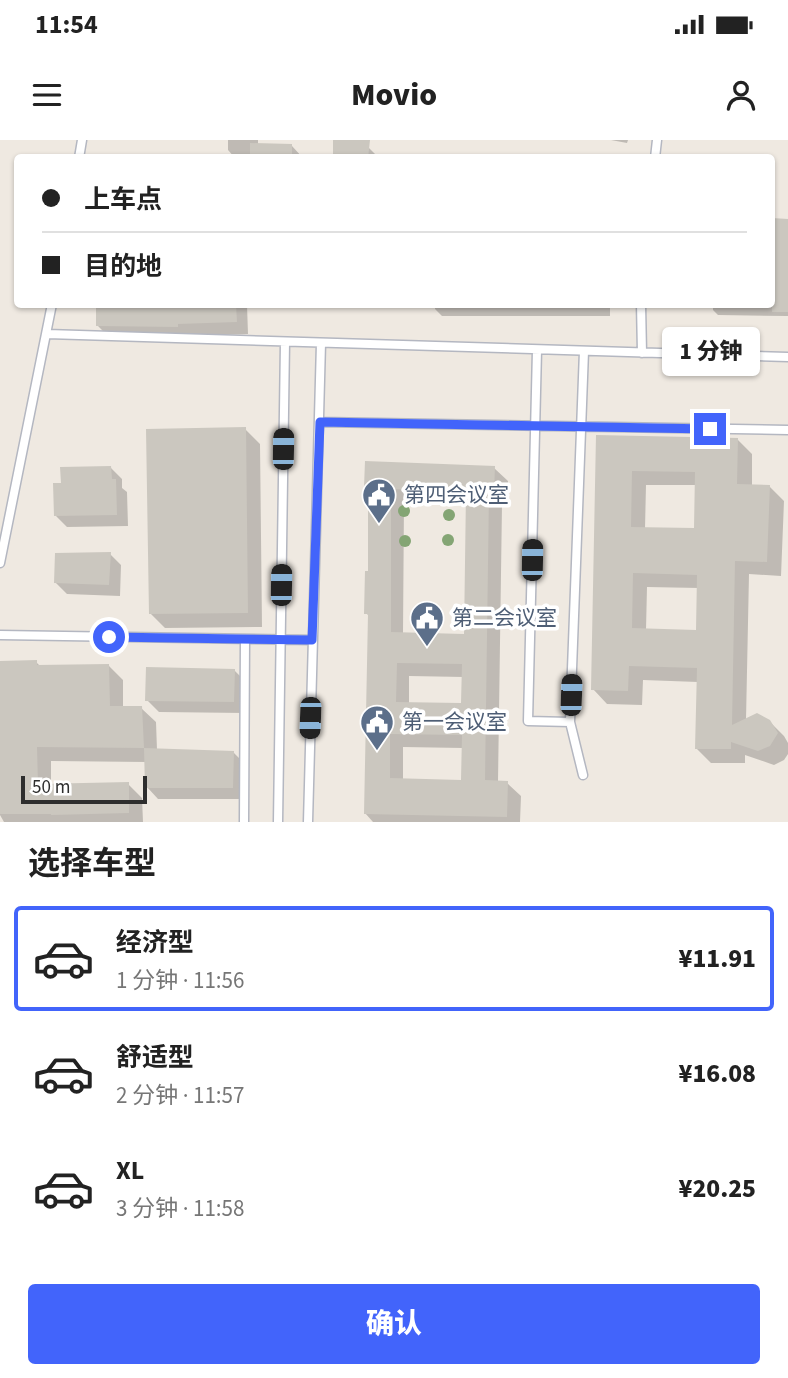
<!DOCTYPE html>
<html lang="zh">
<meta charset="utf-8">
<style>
:root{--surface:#fff;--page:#f6f6f6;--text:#222;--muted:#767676;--line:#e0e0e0;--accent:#4264fb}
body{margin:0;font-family:"Source Sans 3","Noto Sans SC",sans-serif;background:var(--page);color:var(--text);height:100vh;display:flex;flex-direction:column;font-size:26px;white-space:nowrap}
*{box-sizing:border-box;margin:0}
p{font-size:23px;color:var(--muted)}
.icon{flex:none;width:38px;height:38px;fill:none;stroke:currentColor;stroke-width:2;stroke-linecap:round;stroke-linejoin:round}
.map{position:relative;height:682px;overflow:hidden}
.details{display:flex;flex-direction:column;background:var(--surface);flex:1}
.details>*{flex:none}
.top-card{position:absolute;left:14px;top:14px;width:761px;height:154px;border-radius:7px;box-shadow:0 2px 5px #0004;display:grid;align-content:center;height:154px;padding:0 28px;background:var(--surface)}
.scale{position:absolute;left:21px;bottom:18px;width:126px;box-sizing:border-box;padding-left:7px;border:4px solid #2e2e2e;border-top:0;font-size:19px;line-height:24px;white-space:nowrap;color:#2e2e2e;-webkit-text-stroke:5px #fff;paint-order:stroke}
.end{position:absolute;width:32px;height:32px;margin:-16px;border:9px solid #4264fb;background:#fff;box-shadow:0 0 0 4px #fff}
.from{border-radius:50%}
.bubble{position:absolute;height:49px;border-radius:7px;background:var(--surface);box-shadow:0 2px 5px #0004;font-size:23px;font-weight:800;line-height:49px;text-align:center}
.car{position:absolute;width:21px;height:42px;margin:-21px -10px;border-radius:9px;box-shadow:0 0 5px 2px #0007;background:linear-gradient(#222 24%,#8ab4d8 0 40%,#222 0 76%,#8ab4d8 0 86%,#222 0)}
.top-card b{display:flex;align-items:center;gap:24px;height:66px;font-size:26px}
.top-card b+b{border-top:2px solid var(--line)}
.top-card i{width:18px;height:18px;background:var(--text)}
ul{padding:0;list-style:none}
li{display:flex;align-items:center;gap:21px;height:105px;margin:0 14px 10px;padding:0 14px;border:4px solid transparent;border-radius:7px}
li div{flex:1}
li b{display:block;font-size:26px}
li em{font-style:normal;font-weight:800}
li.selected{border-color:var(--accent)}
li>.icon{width:63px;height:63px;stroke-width:1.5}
h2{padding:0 28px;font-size:32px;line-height:84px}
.button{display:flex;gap:14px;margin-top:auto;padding:14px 28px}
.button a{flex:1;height:80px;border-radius:7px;background:var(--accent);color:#fff;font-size:28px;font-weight:800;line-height:80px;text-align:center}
.status{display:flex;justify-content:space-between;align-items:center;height:49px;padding:0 35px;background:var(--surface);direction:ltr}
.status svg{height:19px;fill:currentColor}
header{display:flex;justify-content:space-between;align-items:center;height:91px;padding:0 28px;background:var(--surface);font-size:32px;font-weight:800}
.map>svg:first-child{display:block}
.shadow{fill:#0003;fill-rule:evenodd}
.building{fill:#cbc7bf;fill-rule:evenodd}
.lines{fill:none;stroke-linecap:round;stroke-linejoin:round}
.service-casing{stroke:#b4b7c1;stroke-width:11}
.service{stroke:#fff;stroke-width:8}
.tree{fill:#84a574}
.route{stroke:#4264fb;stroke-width:9}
.labels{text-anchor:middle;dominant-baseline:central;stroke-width:7;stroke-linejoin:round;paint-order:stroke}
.service-label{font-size:21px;fill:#4e5e75;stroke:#fff;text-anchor:start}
</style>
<div class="status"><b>11:54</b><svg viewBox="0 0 49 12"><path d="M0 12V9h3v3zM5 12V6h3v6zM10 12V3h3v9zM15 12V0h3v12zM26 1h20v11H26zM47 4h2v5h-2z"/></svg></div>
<header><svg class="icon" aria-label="menu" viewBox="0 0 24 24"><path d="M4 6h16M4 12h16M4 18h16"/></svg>Movio<svg class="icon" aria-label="person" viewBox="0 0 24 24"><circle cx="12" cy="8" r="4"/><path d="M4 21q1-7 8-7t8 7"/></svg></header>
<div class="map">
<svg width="788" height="682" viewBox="0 0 788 682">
<rect width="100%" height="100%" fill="#efe9e1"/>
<path class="shadow" d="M228 0H258V5L292 6 303 18H235L228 10Z
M611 0H628L627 3Z
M368 7 376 15V18H335Z
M772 80 788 81V176L718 175 713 170V166H673L672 164H772Z
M97 164H418V168L247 165 248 194 110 198 98 186Z
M435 164H610V176H442L435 169Z
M245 289 260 304 262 487 165 488 150 473Z
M598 297 738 300 752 314V346H769L784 361 781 436 749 434 746 580 769 581 784 596 788 603V614L784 620 774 625 745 615V623H711L696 608 698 542 643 540 642 565 607 564 593 549ZM646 345H697L696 390 645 389ZM647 447 699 448 698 491 646 490Z
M110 327 122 339V348L127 352 128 386 67 387 56 376 62 345Z
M494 328 508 341 507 366 502 365 498 642 507 643 521 656 520 682H373L365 673 370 477 366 473 370 433V350L366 347ZM404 361 468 364 466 496 403 494ZM409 536 464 537 463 565 409 564ZM403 607 463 608V642L403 640Z
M110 414 121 425 120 456 67 454 55 442Z
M36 522 40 526H109L123 540V568H141L156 582 157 610 234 613 245 624 244 659H158L147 647 146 622 51 621V646L128 644 142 658 143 682H4L0 675V523Z
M234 530 246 542 245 573 159 572 147 560Z"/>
<path class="building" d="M333 0H370L368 18H333Z
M250 3 292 4V18H250Z
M772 78 788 79V172H772Z
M96 164H236L237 182 178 184V187L96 186Z
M246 287 248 473 149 474 146 289Z
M596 295 738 298 737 344 770 345 767 422 735 421 732 585 757 573 770 580 778 593 770 606 758 611 731 602V609H695L697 528 629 526 628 551 591 550ZM632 331 695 332 694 388 631 387ZM633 433 697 435 696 490 632 488Z
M365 321 495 326 494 353H489L485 640 508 641 507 677 364 674 368 474H364L365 431H368V348L364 347ZM391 349 466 352 464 494 391 492ZM397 523 462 524 461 563 396 562ZM390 594 462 595 461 640 390 638Z
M111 326 112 339H116L117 375 54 376 53 343H61L60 327Z
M111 412 109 445 54 443 55 413Z
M37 520V525L109 524 110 566H142L144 608 37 607 38 644 129 642V673L51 675V674H0V521Z
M146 527 235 529 234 562 145 561Z
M144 608 234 611 233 648H145Z"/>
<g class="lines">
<g class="service-casing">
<path id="service" d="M79 18 82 0
M655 18 657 0
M641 164 642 213
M47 194 788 217
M537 210 528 581 570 582
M320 282 788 290
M0 423 52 164
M0 495 312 500
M583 635 570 582 584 211
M244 682 245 499
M278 682 285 202
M308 682 321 203"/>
</g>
<use href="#service" class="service"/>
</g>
<g class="tree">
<circle cx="404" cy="371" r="6"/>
<circle cx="449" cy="375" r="6"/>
<circle cx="448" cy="400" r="6"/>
<circle cx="405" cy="401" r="6"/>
</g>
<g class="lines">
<path class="route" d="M109 497 312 500 320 282 710 289"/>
</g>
<defs>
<g id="civic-pin" transform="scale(1.75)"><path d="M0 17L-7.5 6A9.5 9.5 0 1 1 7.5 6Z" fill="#5c6f8a" stroke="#fff"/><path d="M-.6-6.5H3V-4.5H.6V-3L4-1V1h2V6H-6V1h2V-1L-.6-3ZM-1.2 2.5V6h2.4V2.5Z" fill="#fff"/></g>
</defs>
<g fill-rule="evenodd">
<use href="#civic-pin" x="379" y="355"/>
<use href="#civic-pin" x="427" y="478"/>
<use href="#civic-pin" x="377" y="582"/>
</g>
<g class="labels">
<g class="service-label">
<text x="404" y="355">第四会议室</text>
<text x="452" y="478">第二会议室</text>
<text x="402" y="582">第一会议室</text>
</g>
</g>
</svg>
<div class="scale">50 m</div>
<i class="end from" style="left:109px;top:497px"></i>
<i class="end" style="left:710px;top:289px"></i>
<div class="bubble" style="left:662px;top:187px;width:98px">1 分钟</div>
<i class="car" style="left:283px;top:309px;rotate:1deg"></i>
<i class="car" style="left:532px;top:420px;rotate:1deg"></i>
<i class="car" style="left:281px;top:445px;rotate:1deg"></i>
<i class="car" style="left:571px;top:555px;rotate:2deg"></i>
<i class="car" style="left:310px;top:578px;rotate:182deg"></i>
<div class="top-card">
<b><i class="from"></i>上车点</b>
<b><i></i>目的地</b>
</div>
</div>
<section class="details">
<h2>选择车型</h2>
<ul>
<li class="selected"><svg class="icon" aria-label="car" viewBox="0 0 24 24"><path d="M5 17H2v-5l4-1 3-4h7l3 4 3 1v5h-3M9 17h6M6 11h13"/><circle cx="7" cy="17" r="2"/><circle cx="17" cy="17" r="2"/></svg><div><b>经济型</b><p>1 分钟 · 11:56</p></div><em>¥11.91</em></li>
<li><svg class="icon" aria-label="car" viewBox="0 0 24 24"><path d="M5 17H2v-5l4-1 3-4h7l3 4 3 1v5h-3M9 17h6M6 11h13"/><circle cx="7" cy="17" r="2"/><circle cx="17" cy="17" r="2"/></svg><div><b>舒适型</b><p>2 分钟 · 11:57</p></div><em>¥16.08</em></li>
<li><svg class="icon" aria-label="car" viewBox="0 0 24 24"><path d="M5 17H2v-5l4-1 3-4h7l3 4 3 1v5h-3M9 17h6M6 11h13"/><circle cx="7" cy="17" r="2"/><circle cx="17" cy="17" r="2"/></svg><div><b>XL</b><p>3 分钟 · 11:58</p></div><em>¥20.25</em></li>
</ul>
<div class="button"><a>确认</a></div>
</section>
